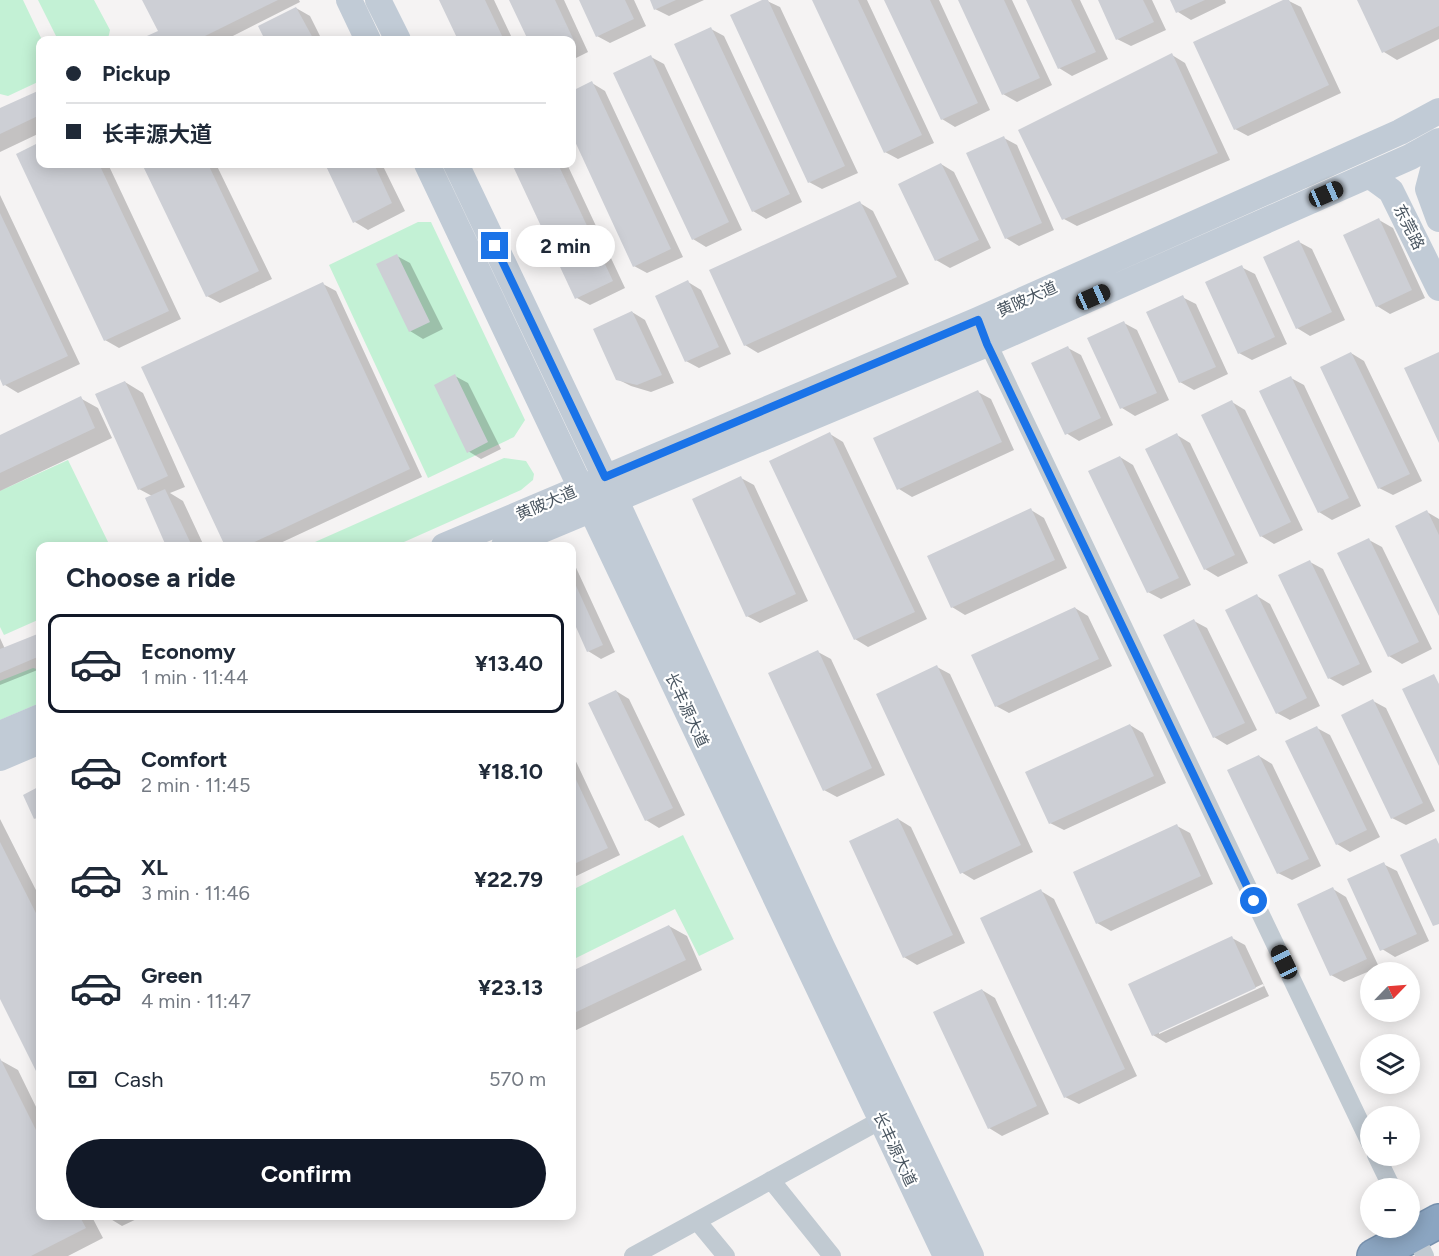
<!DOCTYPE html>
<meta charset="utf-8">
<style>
:root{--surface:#fff;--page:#f2f2f3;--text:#1f2937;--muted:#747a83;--line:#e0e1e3;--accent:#111827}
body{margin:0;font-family:Figtree,"Noto Sans SC",sans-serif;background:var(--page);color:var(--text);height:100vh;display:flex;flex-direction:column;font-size:22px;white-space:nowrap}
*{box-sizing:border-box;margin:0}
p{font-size:20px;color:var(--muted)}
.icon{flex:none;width:33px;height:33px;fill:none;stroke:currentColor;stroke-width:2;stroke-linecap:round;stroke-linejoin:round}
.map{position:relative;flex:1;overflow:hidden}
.side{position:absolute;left:36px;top:542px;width:540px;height:678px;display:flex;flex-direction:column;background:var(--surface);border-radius:12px;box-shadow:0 3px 15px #0003}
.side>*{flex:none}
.top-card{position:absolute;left:36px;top:36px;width:540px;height:132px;border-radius:12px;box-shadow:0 3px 15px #0003;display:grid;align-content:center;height:132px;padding:0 30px;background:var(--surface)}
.needle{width:39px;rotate:65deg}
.tools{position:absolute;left:1360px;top:962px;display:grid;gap:12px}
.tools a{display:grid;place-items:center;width:60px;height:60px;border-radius:50%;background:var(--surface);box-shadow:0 3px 15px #0003;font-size:30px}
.end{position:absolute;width:27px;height:27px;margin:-14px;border:8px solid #1a73e8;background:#fff;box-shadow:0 0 0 3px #fff}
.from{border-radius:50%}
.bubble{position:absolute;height:42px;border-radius:21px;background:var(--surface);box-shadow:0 3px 15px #0003;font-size:20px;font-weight:700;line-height:42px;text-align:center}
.car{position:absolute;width:18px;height:36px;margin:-18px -9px;border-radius:8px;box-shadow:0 0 4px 2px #0007;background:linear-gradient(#222 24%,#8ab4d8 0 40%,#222 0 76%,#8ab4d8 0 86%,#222 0)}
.top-card b{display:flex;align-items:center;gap:21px;height:57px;font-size:22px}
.top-card b+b{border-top:2px solid var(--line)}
.top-card i{width:15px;height:15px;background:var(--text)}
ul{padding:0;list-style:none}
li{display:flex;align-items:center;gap:18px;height:99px;margin:0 12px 9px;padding:0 18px;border:3px solid transparent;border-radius:12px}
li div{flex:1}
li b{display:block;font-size:22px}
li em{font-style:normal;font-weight:700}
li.on{border-color:var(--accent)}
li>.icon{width:54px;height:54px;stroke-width:1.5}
h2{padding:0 30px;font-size:27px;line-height:72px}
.pay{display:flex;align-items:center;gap:15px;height:66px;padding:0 30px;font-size:22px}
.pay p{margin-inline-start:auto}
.cta{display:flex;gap:12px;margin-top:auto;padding:12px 30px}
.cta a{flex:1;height:69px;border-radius:36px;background:var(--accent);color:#fff;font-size:24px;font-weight:700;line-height:69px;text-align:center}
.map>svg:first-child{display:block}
.green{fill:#c3f1d5}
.shadow{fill:#0003;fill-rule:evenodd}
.building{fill:#cdcfd5}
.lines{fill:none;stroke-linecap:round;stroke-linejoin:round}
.highway-casing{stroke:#7690ad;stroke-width:36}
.street{stroke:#c1cad2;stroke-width:18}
.secondary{stroke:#c1cbd6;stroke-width:26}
.highway{stroke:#8ba5c1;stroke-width:33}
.route{stroke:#1a73e8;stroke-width:8}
.labels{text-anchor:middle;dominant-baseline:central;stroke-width:4.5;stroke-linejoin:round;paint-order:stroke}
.street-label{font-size:16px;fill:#4a5661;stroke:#fff}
</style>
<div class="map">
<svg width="1439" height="1256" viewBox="0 0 1439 1256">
<rect width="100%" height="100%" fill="#f5f3f3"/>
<path class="green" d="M0 0H23L42 40H40V81L8 96 0 94Z
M38 0H94L110 30 108 39 58 40Z
M418 222H431L525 420 514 437 428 478 329 265Z
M504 458 526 461 534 474 533 480 521 490 395 546H306Z
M68 460 110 546H40V619L4 635 0 627V491Z
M33 668 40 670V703L0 720V681Z
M683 835 734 939 699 956 675 909 572 960V890Z"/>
<path class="shadow" d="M144 0H299L300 2 225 40H142L160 32Z
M441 0H494L513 40H460Z
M511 0H564L588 52 572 60V40H530Z
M581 0H634L646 26 610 43 597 36Z
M651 0H704L669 16 655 9Z
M765 0 780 7 858 173 822 189 809 182Z
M814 0H867L934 143 898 159 885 152Z
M886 0H939L990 110 955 127 942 119Z
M959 0H1012L1052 85 1017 102 1003 94Z
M1027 0H1080L1108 59 1072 76 1059 68Z
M1099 0H1152L1166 30 1131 46 1117 39Z
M1172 0H1225L1226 3 1191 20 1178 12Z
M1287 0 1301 7 1341 93 1248 136 1235 129Z
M1358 0H1439V39L1397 60 1384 52Z
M296 8 310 16 322 40H267L260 26Z
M711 29 724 36 802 202 766 219 753 211Z
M1172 55 1185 63 1230 160 1077 226 1064 219Z
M651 57 664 64 742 230 706 247 693 239Z
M592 83 605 91 683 257 647 273 634 266 572 131V93Z
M40 91V133L0 152V110Z
M1004 138 1017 145 1054 230 1019 246 1006 238Z
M40 144V164H108L181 319 119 348 105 340 18 154Z
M143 164H216L272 279 220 303 207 296Z
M326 164H382L405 211 368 230 355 222Z
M514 164H567L625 288 590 305 577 298Z
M941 164 954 172 991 248 950 268 936 260Z
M0 195 80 364 18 393 5 385 0 376Z
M860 203 873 211 909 284 758 353 745 345Z
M1379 220 1393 228 1425 298 1390 314 1377 306Z
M1299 242 1312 249 1345 320 1310 336 1297 328Z
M397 256 410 263 443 329 423 339 410 331Z
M1241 267 1255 274 1287 344 1252 360 1239 353Z
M688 282 701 290 731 354 699 368 686 361Z
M323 284 336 291 422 477 274 546H226Z
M1182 297 1196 304 1228 374 1194 390 1180 382Z
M632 312 645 320 674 383 651 392 631 386 617 379Z
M1124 323 1137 330 1169 400 1135 416 1122 408 1089 338Z
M1068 348 1081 355 1113 425 1079 441 1066 433Z
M1351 353 1364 361 1422 481 1393 495 1379 488Z
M455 376 468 383 501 449 481 459 468 451Z
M1291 378 1304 385 1361 506 1332 520 1319 512Z
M125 382 143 393 185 487 170 493 183 501 204 546H168L152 496 139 489Z
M978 392 991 399 1014 450 912 497 899 489 875 439Z
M80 398 98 408 112 438 0 491V436Z
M1232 402 1245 410 1303 530 1274 544 1261 536Z
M830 434 843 442 927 619 868 647 855 639Z
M1177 435 1190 443 1248 563 1218 577 1205 569Z
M1120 457 1133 465 1191 585 1161 599 1148 592Z
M741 478 754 485 808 601 760 623 747 616Z
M1031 510 1044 518 1067 568 965 615 952 607Z
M1427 512 1439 519V613Z
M1369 540 1382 547 1432 649 1402 664 1389 656Z
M572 559 615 652 601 659 588 651 572 615Z
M1310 562 1323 569 1372 672 1343 686 1329 678 1280 576Z
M1257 596 1270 604 1320 706 1290 720 1277 713Z
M1075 608 1088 616 1112 666 1009 713 996 706Z
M1194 621 1207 628 1257 730 1227 745 1214 737Z
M40 634V669L0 685V638L5 649Z
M818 652 831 659 885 775 837 797 824 790Z
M937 667 950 674 1033 852 974 880 961 872Z
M616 691 629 699 685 815 659 828 646 820Z
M1373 701 1386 708 1435 811 1406 825 1392 818Z
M1130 725 1143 733 1166 783 1064 830 1050 823Z
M1317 728 1330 735 1380 837 1350 852 1337 844Z
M572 753 620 855 572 878Z
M1259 756 1272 764 1321 866 1292 880 1278 873Z
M40 788V821L35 818 25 796Z
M0 819 40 898V1075L0 996Z
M898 819 911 827 965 943 917 965 904 957Z
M1177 826 1190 833 1213 884 1111 931 1097 923Z
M1383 864 1397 871 1429 941 1395 957 1382 949Z
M1333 889 1346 897 1379 967 1344 982 1331 975Z
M1041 891 1054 899 1137 1076 1079 1104 1065 1097Z
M669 926 687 936 702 970 572 1032V972Z
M1232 938 1245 945 1269 996 1166 1043 1153 1035ZM1263 984 1264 986 1159 1034V1031Z
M982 990 995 998 1049 1114 1002 1136 989 1128Z
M0 1060 18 1070 40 1115V1215H91L103 1238 68 1256H0Z
M108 1215H145L122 1226 109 1218Z"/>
<path class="building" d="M142 0H278L197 40H138L158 31Z
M439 0H485L504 40H458Z
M509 0H555L576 45 572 47V40H528Z
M579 0H625L634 19 596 37Z
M650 0H676L654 10Z
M762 0H768L845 166 808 183 730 15Z
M812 0H858L922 135 884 153Z
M884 0H930L978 103 941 120Z
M958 0H1004L1040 78 1002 95Z
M1026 0H1071L1096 52 1058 69Z
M1098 0H1143L1154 22 1116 40Z
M1170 0H1205L1176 13Z
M1283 0H1289L1329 85 1234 130 1193 42Z
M1357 0H1439V26L1382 53Z
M296 7 314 40H265L258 26Z
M711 27 790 194 752 212 674 44Z
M1172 53 1218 153 1062 220 1018 130Z
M651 55 729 222 692 240 613 73Z
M592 81 671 249 633 267 572 135V91Z
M40 90V115L0 134V108Z
M1004 136 1042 223 1005 239 966 153Z
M40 142V164H99L169 311 104 341 16 154Z
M941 163 979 240 935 261 898 184Z
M142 164H208L259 271 206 297Z
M325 164H374L392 203 353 223Z
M512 164H558L613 281 575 299Z
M860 201 897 277 744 346 709 270Z
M0 213 68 356 3 386 0 379Z
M1379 218 1412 290 1376 307 1343 235Z
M1299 240 1332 312 1296 329 1263 257Z
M397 254 430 322 409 332 376 264Z
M1242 265 1275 337 1238 354 1205 282Z
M688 280 719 347 685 362 655 296Z
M323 282 410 469 246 546H225L141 367Z
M1183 295 1216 367 1179 383 1146 312Z
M632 311 662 375 637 385 616 380 593 329Z
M1124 321 1157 393 1120 409 1087 338Z
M1068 346 1101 418 1065 435 1031 363Z
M1351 352 1410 474 1378 489 1320 367Z
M1439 352V443L1404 368Z
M455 374 488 442 467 453 434 385Z
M1291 376 1349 498 1318 513 1259 391Z
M125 381 168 476 138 490 95 394Z
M978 390 1002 442 897 490 873 438Z
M81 396 95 428 0 473V435Z
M1232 400 1291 522 1260 537 1201 415Z
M830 432 915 612 854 640 769 461Z
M1177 433 1235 555 1204 570 1145 449Z
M1120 456 1179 578 1147 593 1088 471Z
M741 476 796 594 746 617 692 499Z
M165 489 192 546H166L145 498Z
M1031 508 1055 560 951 608 927 556Z
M1427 510 1439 535V616L1395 526Z
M1369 538 1419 642 1388 657 1337 553Z
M1310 560 1360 664 1328 679 1278 575Z
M572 577 603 645 587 652 572 618Z
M1257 594 1307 698 1276 714 1225 610Z
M1075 607 1099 659 995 707 971 655Z
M1194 619 1245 723 1213 738 1163 635Z
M40 633V656L0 673V649Z
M818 650 872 768 823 791 768 673Z
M937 665 1021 845 960 874 876 694Z
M1434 674 1439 684V766L1402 689Z
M616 690 673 808 645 821 588 703Z
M1373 699 1423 803 1391 819 1341 715Z
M1130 724 1154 776 1049 824 1025 772Z
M1317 726 1367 830 1336 845 1285 741Z
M1259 755 1309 859 1277 874 1227 770Z
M572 771 608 848 572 865Z
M40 786V816L34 819 23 795Z
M898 818 953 935 903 958 849 841Z
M1177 824 1201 876 1096 924 1073 872Z
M1436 838 1439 844V924L1433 926 1400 855Z
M0 842 40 921V1079L0 999Z
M1384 862 1417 934 1380 951 1347 879Z
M1333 887 1367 959 1330 976 1297 904Z
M1041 889 1125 1069 1064 1098 980 918Z
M669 925 686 960 572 1014V971Z
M1232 936 1256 988 1152 1036 1128 984Z
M982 989 1037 1106 988 1129 933 1012Z
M0 1058 40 1138V1215H79L86 1228 31 1256H0Z"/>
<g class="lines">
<g class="highway-casing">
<path id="highway" d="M1374 1256 1439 1221"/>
</g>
<path class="street" d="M983 333 1371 1145
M1376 1155 1392 1188
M771 1180 832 1256
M697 1221 726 1256
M1411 1228 1425 1256
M633 1256 881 1120"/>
<path class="secondary" d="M349 0 368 40
M378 0 398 40
M1439 147 1428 189 1439 219
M427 164 946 1256
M456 164 605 477 822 947 971 1256
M1369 175 1391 191 1439 288
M444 546 978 320 1400 132 1439 111
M504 546 987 344 1410 157 1439 141
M0 734 40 717
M0 758 40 741"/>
<use href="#highway" class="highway"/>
</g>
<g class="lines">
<path class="route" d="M495 246 605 477 978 320 987 344 1254 901"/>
</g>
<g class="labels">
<g class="street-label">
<text transform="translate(1409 227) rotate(63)">东莞路</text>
<text transform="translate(1027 299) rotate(-24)">黄陂大道</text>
<text transform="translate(546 503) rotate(-23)">黄陂大道</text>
<text transform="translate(687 710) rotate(65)">长丰源大道</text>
<text transform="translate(895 1149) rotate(65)">长丰源大道</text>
</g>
</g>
</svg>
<div class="tools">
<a><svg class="needle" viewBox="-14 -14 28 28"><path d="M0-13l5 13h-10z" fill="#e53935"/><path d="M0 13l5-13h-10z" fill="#747a83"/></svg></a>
<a><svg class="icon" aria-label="layers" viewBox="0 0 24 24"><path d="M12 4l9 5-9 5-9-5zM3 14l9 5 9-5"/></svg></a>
<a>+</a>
<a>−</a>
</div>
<i class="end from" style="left:1254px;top:901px"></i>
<i class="end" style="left:495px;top:246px"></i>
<div class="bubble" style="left:516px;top:225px;width:99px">2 min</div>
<i class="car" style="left:1326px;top:194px;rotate:66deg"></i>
<i class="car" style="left:1093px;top:297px;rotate:66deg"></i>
<i class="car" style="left:1284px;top:962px;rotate:334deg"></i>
<div class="top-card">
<b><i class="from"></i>Pickup</b>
<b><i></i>长丰源大道</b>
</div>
<section class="side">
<h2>Choose a ride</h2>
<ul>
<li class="on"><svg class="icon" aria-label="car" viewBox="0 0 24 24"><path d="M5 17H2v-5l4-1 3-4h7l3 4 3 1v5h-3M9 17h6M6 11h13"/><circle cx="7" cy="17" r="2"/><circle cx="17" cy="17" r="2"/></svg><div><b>Economy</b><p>1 min · 11:44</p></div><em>¥13.40</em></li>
<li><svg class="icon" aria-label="car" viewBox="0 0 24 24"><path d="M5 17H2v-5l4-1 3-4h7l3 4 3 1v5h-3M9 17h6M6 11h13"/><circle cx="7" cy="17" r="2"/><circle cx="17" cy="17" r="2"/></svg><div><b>Comfort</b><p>2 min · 11:45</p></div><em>¥18.10</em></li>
<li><svg class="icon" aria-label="car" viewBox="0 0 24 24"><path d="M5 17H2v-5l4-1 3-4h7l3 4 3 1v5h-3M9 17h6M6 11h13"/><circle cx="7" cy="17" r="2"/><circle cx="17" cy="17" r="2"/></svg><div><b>XL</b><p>3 min · 11:46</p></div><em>¥22.79</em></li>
<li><svg class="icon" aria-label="car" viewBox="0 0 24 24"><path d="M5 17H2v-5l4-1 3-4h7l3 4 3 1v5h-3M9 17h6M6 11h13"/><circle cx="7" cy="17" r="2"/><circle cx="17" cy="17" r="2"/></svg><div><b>Green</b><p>4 min · 11:47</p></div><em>¥23.13</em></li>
</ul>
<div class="pay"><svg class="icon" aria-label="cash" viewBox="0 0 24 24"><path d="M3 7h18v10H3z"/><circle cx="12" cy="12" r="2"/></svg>Cash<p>570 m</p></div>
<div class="cta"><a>Confirm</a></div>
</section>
</div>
